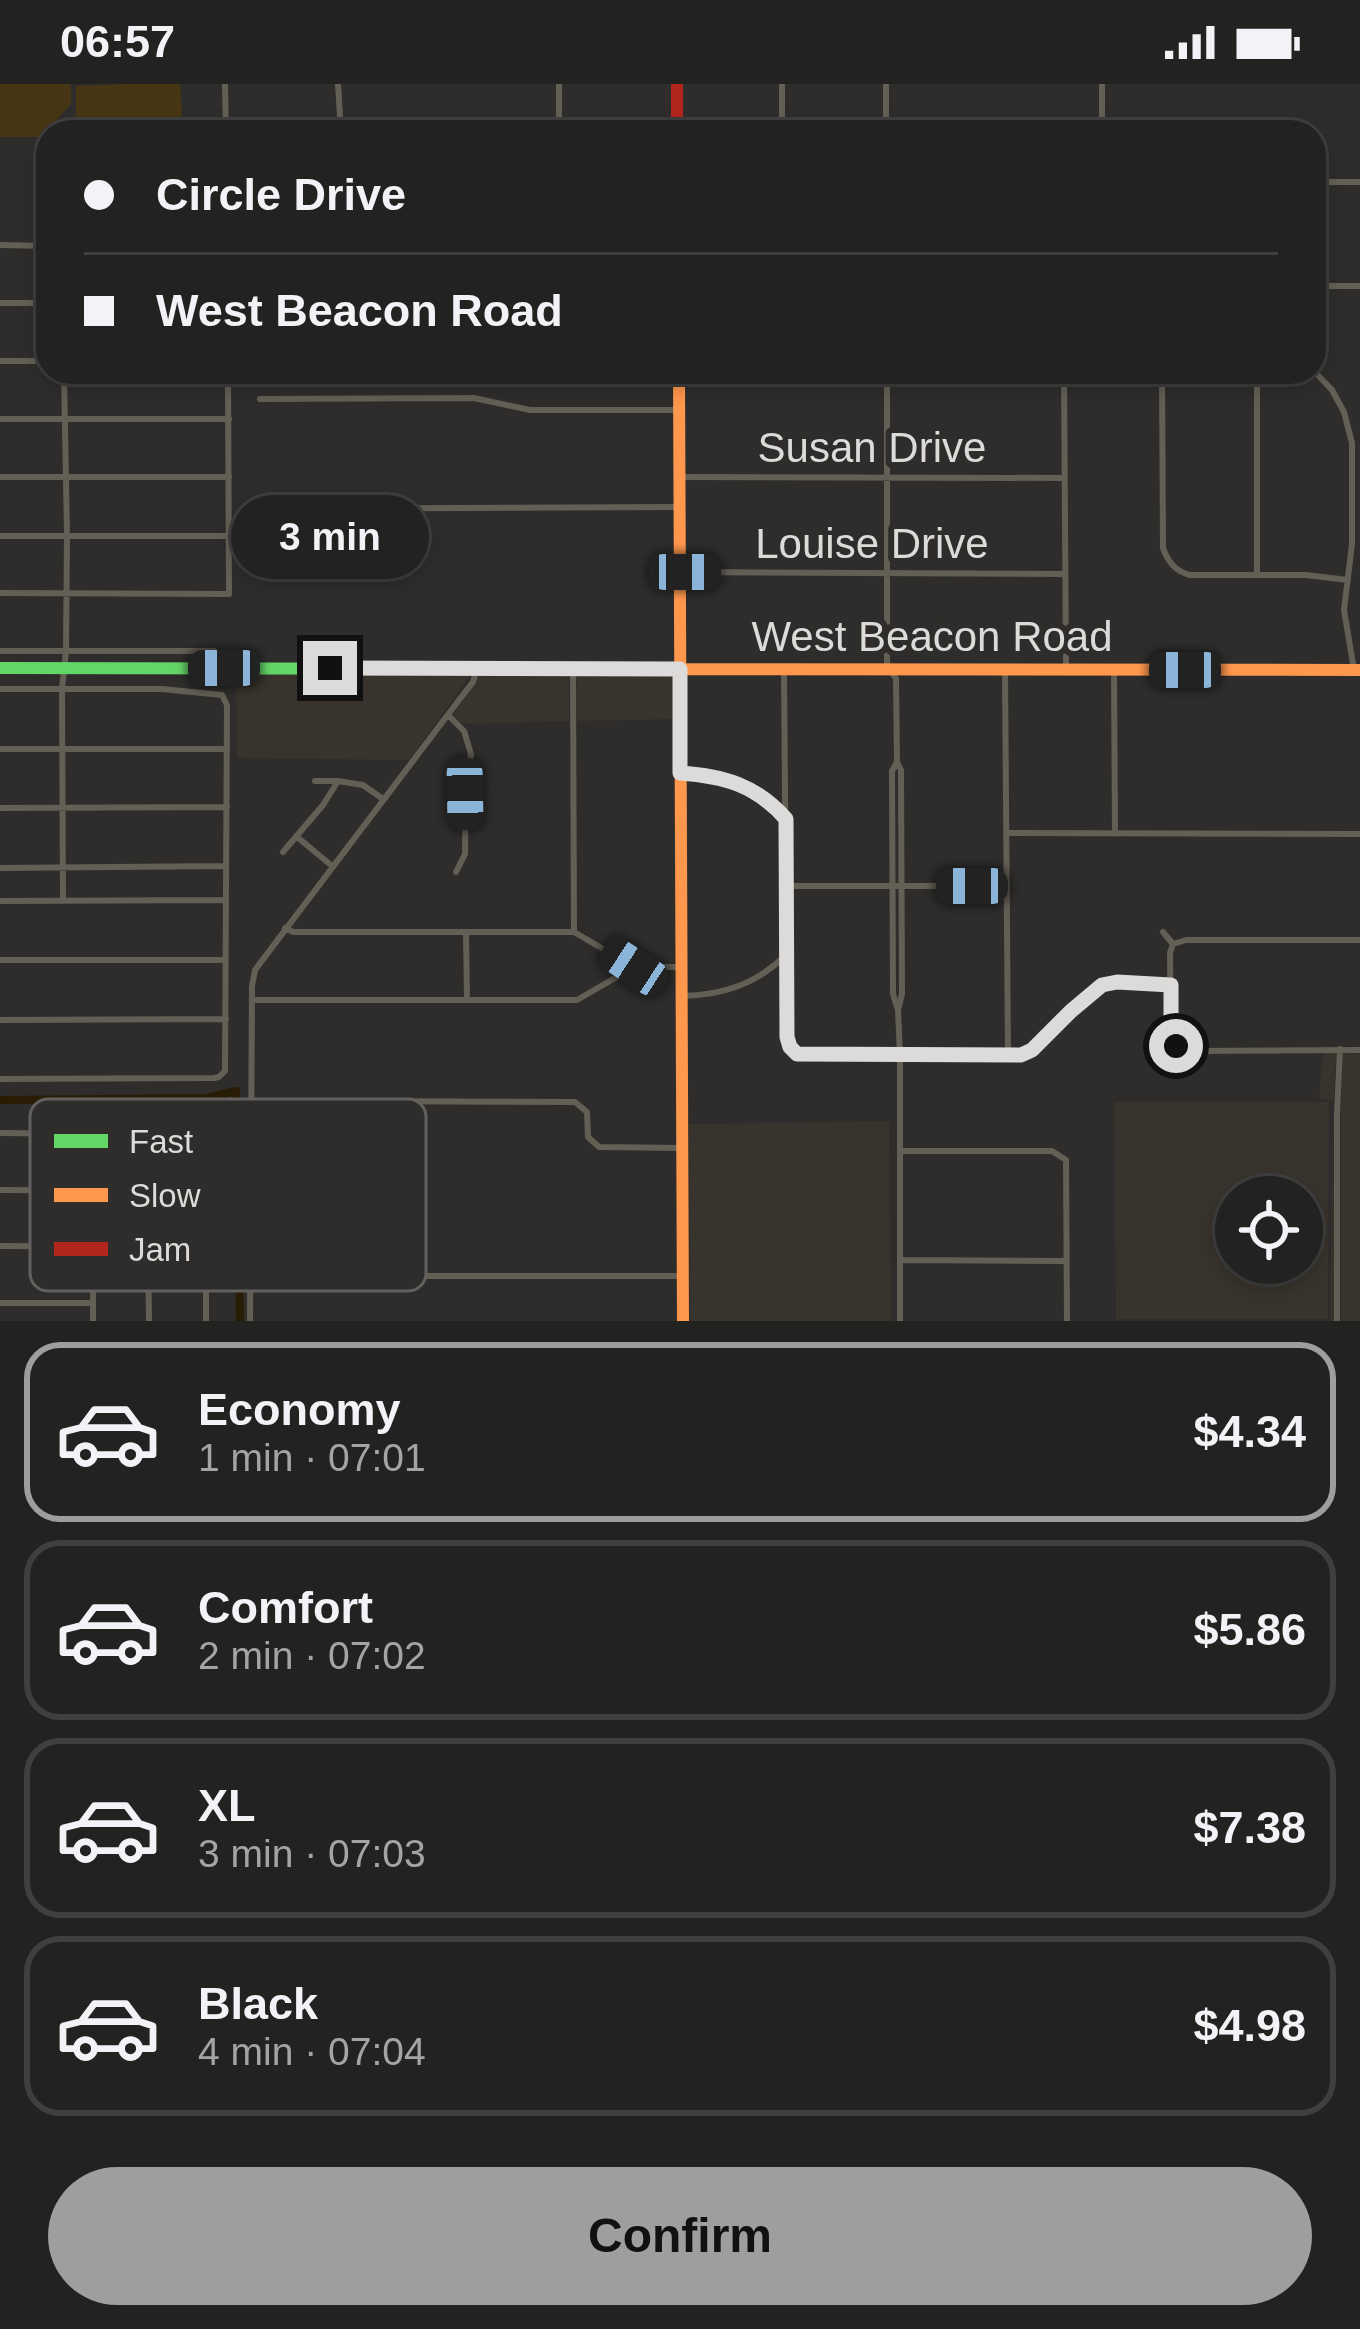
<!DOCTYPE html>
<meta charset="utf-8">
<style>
:root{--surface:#222221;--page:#2e2f2e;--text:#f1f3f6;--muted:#a2a4a5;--line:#3f3f3f;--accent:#9f9e9c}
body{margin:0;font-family:Arial,sans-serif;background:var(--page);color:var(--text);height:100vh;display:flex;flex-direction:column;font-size:45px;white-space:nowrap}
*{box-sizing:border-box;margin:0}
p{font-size:39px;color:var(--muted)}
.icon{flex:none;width:66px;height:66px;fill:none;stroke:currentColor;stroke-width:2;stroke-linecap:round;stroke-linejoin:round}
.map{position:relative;height:1237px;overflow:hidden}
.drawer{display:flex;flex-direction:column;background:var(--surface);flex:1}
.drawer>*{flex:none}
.hud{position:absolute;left:36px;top:36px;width:1290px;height:264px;border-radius:36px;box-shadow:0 6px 18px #0003,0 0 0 3px var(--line);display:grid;align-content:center;height:264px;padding:0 48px;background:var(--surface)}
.tools{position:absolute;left:1215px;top:1092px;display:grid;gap:24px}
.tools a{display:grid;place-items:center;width:108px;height:108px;border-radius:50%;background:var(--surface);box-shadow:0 6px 18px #0003,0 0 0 3px var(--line);font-size:60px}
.end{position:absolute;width:54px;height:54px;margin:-27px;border:15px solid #dcdbd9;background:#111;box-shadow:0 0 0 6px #111}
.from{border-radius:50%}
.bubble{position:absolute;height:84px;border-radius:42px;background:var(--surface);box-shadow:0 6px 18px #0003,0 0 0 3px var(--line);font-size:39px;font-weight:700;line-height:84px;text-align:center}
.car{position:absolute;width:36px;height:72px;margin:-36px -18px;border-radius:15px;box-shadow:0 0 9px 3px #0007;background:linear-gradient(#222 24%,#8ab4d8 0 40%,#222 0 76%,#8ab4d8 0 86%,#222 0)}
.hud b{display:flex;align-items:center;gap:42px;height:114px;font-size:45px}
.hud b+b{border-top:3px solid var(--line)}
.hud i{width:30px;height:30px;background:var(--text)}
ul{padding:21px 0 0;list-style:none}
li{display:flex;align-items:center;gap:36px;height:180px;margin:0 24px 18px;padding:0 24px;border:6px solid var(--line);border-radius:36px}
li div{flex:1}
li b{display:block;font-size:45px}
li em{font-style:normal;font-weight:700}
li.selected{border-color:var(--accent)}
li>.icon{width:108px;height:108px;stroke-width:1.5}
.button{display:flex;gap:24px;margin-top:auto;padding:24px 48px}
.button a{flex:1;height:138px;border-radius:72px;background:var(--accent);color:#111;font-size:48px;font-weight:700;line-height:138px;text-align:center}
.status{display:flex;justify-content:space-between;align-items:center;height:84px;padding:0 60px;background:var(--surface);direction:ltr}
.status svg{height:33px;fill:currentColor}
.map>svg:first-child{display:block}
.built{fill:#38332c;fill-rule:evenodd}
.green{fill:#473613}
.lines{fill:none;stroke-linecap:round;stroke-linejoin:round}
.canal{stroke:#291c04;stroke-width:8}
.street{stroke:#645f55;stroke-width:6}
.fast{stroke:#63d668;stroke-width:12}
.slow{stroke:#ff974d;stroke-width:12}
.jam{stroke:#b3261e;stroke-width:12}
.route{stroke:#dcdbd9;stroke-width:15}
.labels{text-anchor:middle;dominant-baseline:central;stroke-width:12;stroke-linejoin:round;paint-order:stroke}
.street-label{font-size:42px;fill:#dcdbd9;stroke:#2f2d2b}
.key{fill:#2f2d2b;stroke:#63615f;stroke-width:3}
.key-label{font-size:33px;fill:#dcdbd9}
</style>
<div class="status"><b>06:57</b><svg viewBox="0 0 49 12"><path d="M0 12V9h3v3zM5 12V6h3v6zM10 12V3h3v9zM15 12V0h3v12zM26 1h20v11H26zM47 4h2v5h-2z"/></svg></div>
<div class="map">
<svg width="1360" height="1237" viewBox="0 0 1360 1237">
<rect width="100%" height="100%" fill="#2e2d2c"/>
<path class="built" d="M236 589H472L409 676 237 674Z
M480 589 569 590V637L463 640 453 630 475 600Z
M676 589V635L577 637V590Z
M1323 969H1336L1333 1030 1334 1237H1330L1333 1019 1330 1015H1319Z
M1343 969 1360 970V1237H1341V1031Z
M1114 1018H1329L1328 1235H1116ZM1236 1113H1302V1179H1236Z
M889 1037 891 1237H690L689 1040Z"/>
<path class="green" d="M0 0H71V20L41 53H0Z
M128 0H180L183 48H76V2Z"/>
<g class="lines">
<path class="canal" d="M0 1016 206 1014 236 1007 240 1237"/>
<path class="street" d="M225 0 226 48
M338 0 341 48
M559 0V48
M782 0V48
M886 0V48
M1102 0V48
M1314 98H1360
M0 161 48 162
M1314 202H1360
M0 219H48
M0 277H48
M1314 287 1332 306 1344 328 1352 359V460L1344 526 1354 586
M887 288V579L896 595 897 678 901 686 902 910 898 926
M1064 288 1066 584
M1162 288 1163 464C1168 478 1175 487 1190 491H1306L1348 496
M679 298H1064
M260 315 474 314 530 326H679
M0 335H229
M0 393H229
M679 393 1065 394
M263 425 679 423
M0 452H230
M679 488 1065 490
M1257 488V288
M0 509 229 510 228 288
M0 567H214
M1114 585 1115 750
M573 586 574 846
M1005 586 1008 971
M784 587 787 953 794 967 805 972 1021 971 1032 966 1071 927 1102 901 1117 899 1171 901
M0 605H162L222 611 227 621 225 987 219 993 214 994 0 995
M448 631 464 647 471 670 466 699 465 770 456 788
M0 665H227
M897 678 892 687 893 910 898 926 900 972V1237
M680 689C722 692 755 700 783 733
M315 697H338
M0 724 227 723
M1006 749 1360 750
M296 752 332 782
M283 768 323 721 338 697 363 701 383 715
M0 784 226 782
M786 802H1006
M0 817 224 816
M63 817 62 605 66 567 67 452 64 288
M285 844 293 848H574L634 883
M466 848 467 916
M1163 848 1173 860
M1173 860 1186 856H1360
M1173 860 1170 869 1171 952 1176 962
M0 876H224
M634 883H681
M682 912C724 911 756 900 786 871
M252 916H577L634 883
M0 936 226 935
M1176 962 1181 967H1191L1360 966
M1163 971 1176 962
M330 1017 575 1018 587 1028 588 1053 599 1063 682 1064
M0 1049 200 1051 206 1060V1237
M900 1067H1052L1066 1076 1067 1237
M0 1106 206 1107
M0 1162 206 1163
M148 1163 149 1237
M902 1176 1066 1177
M250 1192H683
M0 1219H93
M93 1237V1163
M250 1237 252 902 255 886 459 616 473 598 477 584
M1337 1237V1030L1340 965"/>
<path class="fast" d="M0 584 675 585"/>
<path class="slow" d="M679 288 683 1237
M675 585 1360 586"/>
<path class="jam" d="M677 0V48"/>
</g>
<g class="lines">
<path class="route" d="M330 584 680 585V689C724 692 756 701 786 735L787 953 790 963 797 970 1021 971 1032 966 1071 927 1102 901 1117 898 1171 901V952L1176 962"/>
</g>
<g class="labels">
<g class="street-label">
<text x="872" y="363">Susan Drive</text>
<text x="872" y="459">Louise Drive</text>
<text x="932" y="552">West Beacon Road</text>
</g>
</g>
<rect x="30" y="1015" width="396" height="192" rx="18" class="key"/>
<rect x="54" y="1050" width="54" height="14" fill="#63d668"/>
<rect x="54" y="1104" width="54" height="14" fill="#ff974d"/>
<rect x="54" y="1158" width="54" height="14" fill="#b3261e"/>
<g class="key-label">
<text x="129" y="1069">Fast</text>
<text x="129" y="1123">Slow</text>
<text x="129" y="1177">Jam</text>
</g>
</svg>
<div class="tools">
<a><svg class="icon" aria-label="locate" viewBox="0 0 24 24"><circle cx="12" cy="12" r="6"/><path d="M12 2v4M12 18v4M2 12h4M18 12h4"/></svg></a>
</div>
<i class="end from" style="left:1176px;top:962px"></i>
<i class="end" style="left:330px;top:584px"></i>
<div class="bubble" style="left:231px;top:411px;width:198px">3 min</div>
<i class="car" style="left:685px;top:488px;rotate:90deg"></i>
<i class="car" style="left:224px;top:584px;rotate:270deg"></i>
<i class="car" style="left:1185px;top:586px;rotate:270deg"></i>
<i class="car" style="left:465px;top:710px;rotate:179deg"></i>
<i class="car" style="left:972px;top:802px;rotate:270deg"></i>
<i class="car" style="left:634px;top:883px;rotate:303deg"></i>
<div class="hud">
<b><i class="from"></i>Circle Drive</b>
<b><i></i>West Beacon Road</b>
</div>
</div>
<section class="drawer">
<ul>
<li class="selected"><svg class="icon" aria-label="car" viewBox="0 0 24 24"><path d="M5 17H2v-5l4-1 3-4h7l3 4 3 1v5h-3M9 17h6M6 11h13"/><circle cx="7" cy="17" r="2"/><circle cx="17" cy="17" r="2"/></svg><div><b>Economy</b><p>1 min · 07:01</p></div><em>$4.34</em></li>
<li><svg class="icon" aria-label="car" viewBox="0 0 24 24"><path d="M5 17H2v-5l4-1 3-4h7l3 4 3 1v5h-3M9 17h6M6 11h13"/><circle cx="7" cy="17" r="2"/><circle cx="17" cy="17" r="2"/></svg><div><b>Comfort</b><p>2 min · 07:02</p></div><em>$5.86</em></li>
<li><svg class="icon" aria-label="car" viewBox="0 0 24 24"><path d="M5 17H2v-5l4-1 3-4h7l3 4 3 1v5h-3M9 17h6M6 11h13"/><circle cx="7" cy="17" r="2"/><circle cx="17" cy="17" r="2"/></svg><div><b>XL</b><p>3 min · 07:03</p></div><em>$7.38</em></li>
<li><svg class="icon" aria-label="car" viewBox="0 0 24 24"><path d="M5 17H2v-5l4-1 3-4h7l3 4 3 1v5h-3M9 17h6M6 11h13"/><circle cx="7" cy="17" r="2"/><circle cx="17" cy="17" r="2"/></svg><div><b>Black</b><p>4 min · 07:04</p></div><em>$4.98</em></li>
</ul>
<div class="button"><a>Confirm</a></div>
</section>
